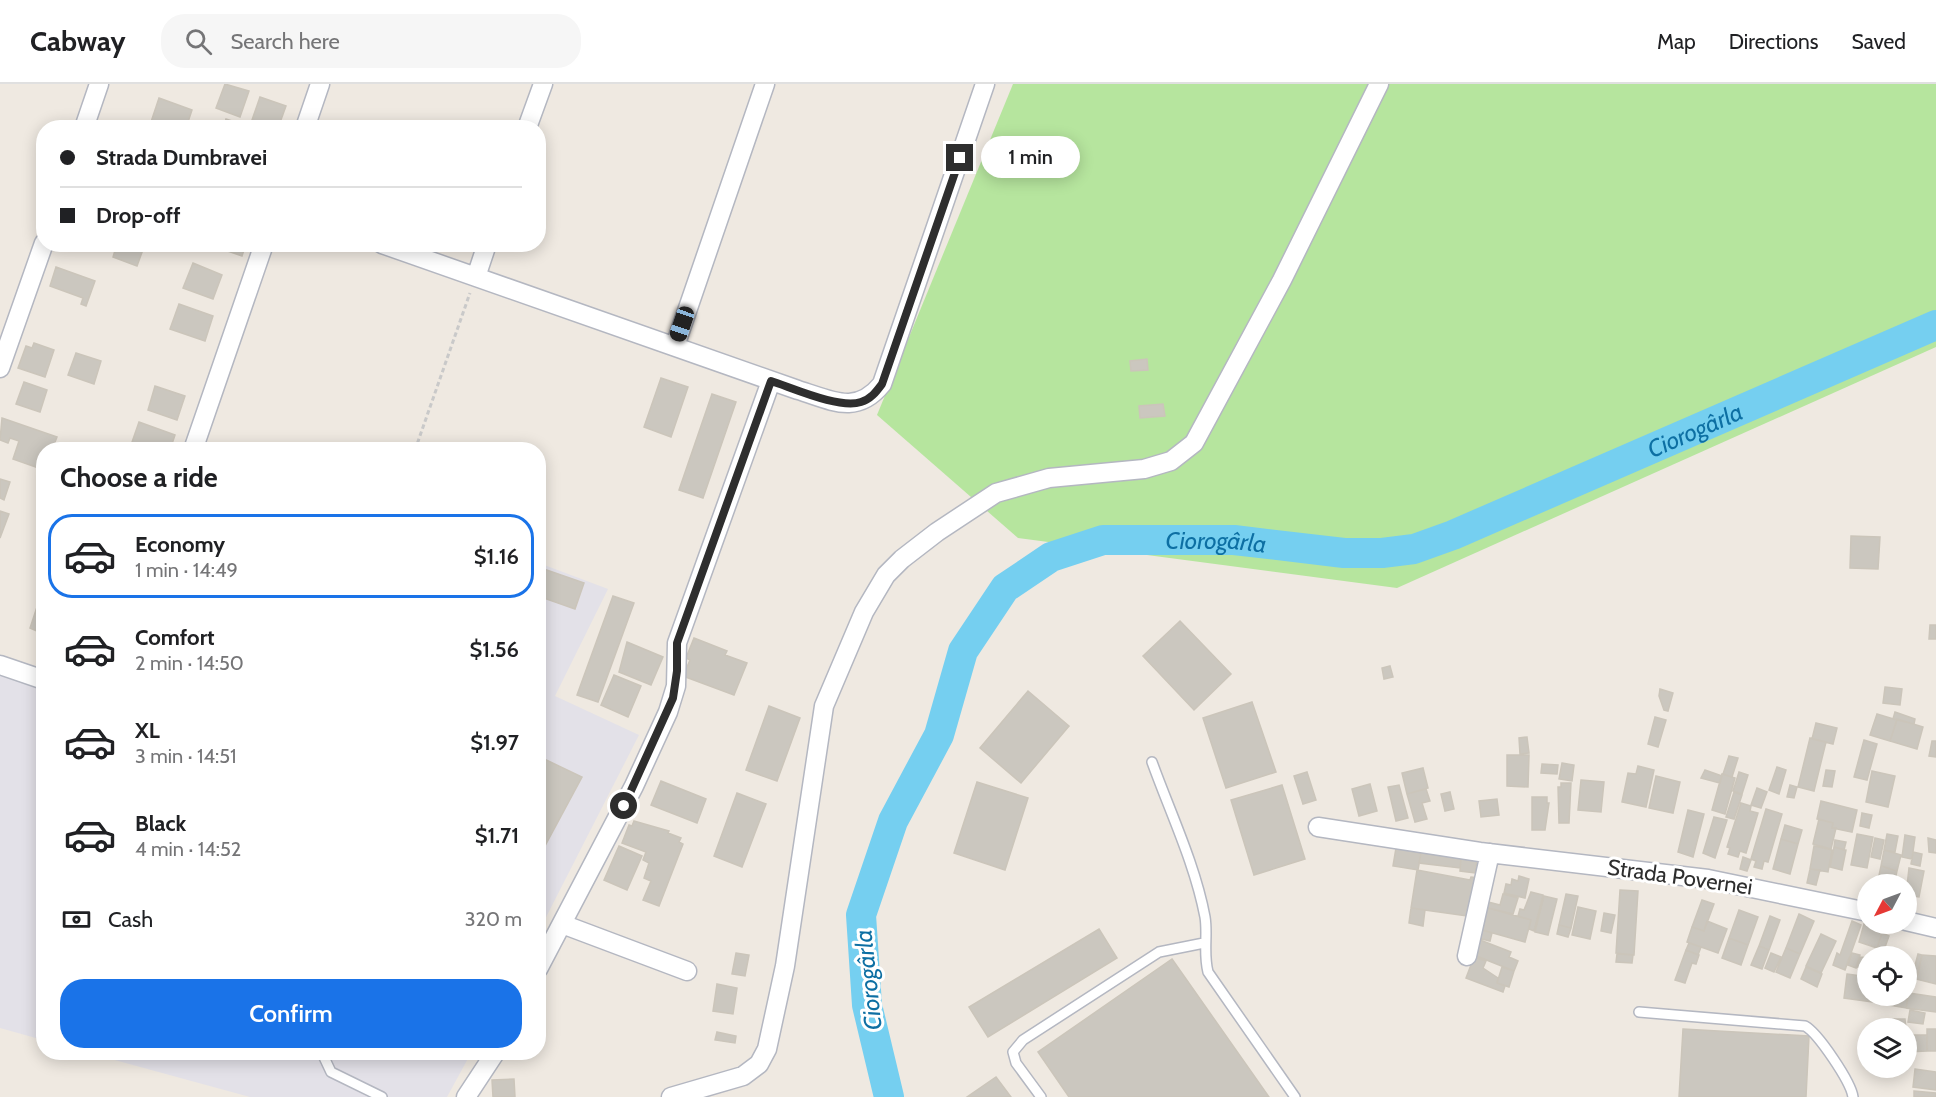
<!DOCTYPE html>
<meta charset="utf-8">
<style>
:root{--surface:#fff;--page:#f6f6f6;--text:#202124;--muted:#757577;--line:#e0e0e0;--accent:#1a73e8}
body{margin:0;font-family:Cabin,sans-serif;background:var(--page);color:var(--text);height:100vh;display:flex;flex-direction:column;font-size:22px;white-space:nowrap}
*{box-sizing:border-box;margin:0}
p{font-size:20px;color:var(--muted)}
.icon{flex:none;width:33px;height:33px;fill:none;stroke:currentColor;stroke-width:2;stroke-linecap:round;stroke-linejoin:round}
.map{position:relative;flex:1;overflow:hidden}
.sheet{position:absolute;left:36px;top:358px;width:510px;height:618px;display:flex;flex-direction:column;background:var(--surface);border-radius:24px;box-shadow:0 3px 15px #0003}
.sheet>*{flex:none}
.top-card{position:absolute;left:36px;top:36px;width:510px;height:132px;border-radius:24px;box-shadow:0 3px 15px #0003;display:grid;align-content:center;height:132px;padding:0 24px;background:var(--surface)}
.needle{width:39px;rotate:229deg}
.fabs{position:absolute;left:1857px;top:790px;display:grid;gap:12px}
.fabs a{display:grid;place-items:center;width:60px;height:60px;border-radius:50%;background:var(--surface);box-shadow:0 3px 15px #0003;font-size:30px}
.end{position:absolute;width:27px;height:27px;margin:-14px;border:8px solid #2e2e2e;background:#fff;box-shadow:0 0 0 3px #fff}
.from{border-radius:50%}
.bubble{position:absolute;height:42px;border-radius:21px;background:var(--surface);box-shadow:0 3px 15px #0003;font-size:20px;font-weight:600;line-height:42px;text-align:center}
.car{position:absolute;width:18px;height:36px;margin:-18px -9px;border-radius:8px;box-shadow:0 0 4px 2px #0007;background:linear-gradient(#222 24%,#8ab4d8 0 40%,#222 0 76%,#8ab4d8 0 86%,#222 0)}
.top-card b{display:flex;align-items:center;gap:21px;height:57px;font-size:22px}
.top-card b+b{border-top:2px solid var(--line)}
.top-card i{width:15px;height:15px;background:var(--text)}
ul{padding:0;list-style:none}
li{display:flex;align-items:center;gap:18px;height:84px;margin:0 12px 9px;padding:0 12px;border:3px solid transparent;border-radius:24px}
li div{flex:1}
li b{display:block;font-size:22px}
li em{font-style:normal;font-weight:600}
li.selected{border-color:var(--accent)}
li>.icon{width:54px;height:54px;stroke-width:1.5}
h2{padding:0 24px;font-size:27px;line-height:72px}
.pay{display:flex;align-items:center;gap:15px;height:66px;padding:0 24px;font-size:22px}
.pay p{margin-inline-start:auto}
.button{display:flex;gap:12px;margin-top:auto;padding:12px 24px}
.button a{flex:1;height:69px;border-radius:24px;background:var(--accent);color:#fff;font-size:24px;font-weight:600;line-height:69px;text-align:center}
header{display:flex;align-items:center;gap:36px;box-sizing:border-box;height:84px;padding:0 30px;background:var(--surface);border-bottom:2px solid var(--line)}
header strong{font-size:28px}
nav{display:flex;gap:33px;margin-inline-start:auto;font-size:21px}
.search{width:420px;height:54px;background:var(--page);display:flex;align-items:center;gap:15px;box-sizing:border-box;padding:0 21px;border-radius:24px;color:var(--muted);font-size:22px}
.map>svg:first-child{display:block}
.industrial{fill:#e3e1e8}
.green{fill:#b6e59e}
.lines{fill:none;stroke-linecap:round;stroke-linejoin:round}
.river{stroke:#75cff0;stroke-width:30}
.building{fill:#cbc7bf;stroke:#cbc5ba;stroke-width:1.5}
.lane-casing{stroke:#b4b7c1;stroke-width:12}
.street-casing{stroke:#b4b7c1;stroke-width:21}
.path{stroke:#c9c9c9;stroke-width:3;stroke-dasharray:4.5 3;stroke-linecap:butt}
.lane{stroke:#fff;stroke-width:9}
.street{stroke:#fff;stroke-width:18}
.route{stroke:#2e2e2e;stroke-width:8}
.labels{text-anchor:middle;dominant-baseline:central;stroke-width:6;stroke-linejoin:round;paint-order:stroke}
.street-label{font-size:22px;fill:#2e2e2e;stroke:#fff}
.water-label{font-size:24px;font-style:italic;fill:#0d6fa3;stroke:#fff}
</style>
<header>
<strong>Cabway</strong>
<div class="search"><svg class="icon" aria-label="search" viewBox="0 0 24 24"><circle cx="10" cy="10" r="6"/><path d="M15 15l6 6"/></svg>Search here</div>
<nav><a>Map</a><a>Directions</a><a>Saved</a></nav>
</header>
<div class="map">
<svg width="1936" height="1013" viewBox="0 0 1936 1013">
<rect width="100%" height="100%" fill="#efe9e1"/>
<path class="industrial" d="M539 479 608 505 555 612 639 651 539 847Z
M0 586 43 602V956L0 944Z
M89 969H471L447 1013H250Z"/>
<path class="green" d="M1013 0H1936V263L1397 504 1018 454 877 331Z"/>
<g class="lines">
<path class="river" id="s1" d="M889 1013 867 921 861 831 893 737 939 651 963 567 1005 504 1051 473 1103 456H1234L1344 469H1382L1414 465 1453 451 1936 241"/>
</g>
<path class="building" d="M225 0 249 7 240 33 216 24Z
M260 13 286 22 278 44 252 36Z
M159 14 192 26 186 44H149Z
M226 35 247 42 223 44Z
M117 160H145L137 182 113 173Z
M217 160H246L242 172 216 163Z
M193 179 222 191 213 215 183 204Z
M56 183 95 197 86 222 81 220 83 214 50 202Z
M179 220 213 232 205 257 170 245Z
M34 259 54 266 45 293 18 284 26 262 32 264Z
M76 269 101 277 94 300 68 291Z
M1147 275 1148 286 1131 287 1130 277Z
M661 294 688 303 671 353 644 343Z
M24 298 47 306 40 328 16 320Z
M155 302 185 312 177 336 148 326Z
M712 310 736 318 703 414 679 406Z
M1163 320 1165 332 1140 334 1139 322Z
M2 334 57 353 52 366H44V386L13 375 19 357 10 354 8 359 0 356Z
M139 338 175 351 170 366H145L131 361Z
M0 395 10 398 4 416 0 414Z
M0 427 9 430 0 454Z
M1851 452 1880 453 1878 485 1850 484Z
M538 483 584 499 575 525 538 512Z
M613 512 634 519 598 618 577 611Z
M37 523 44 525V550L30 544Z
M1180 537 1231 590 1194 626 1143 572Z
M1930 541H1936V555H1929Z
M694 554 727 567 725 571 747 579 734 611 683 592 690 576 686 574Z
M627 558 663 573 651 601 619 588Z
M1390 582 1393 593 1384 595 1382 584Z
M614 591 641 602 628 633 601 621Z
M1885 603 1902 605 1900 621 1883 619Z
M1660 605 1673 609 1668 627 1664 626 1659 612Z
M1028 607 1069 642 1021 699 980 664Z
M1252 618 1276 688 1226 704 1203 634Z
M769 622 800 634 777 697 746 686Z
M1895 628 1915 635 1914 640 1893 635Z
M1877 630 1897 636 1890 657 1870 651Z
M1655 633 1666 636 1658 663 1648 660Z
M1897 635 1923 643 1917 665 1890 657Z
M1816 639 1837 644 1833 660 1812 655Z
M1527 653 1529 669 1520 670 1519 654Z
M1810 654 1826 658 1814 707 1798 703Z
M1864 656 1877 660 1867 696 1854 693Z
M1932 657H1936V673L1929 672Z
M1507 671H1529L1528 703 1507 702Z
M1729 672 1738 674 1732 693 1723 690Z
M540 673 582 693 538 775V677Z
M1562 679 1574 681 1572 697 1559 695Z
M1542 680 1558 681 1557 690 1541 689Z
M1638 682 1654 686 1646 723 1622 718 1628 689 1636 690Z
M1777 683 1786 686 1779 710 1769 706Z
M1423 684 1428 704 1407 710 1402 689Z
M1705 686 1722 692 1720 699 1701 694Z
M1826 686 1835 687 1832 703 1823 702Z
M1872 687 1895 692 1888 723 1866 718Z
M1307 688 1316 716 1303 720 1294 692Z
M1739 688 1748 691 1742 710 1733 707Z
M1722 690 1735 694 1725 730 1712 726Z
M1656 692 1680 698 1673 729 1649 724Z
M1581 696 1604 698 1601 728 1578 726Z
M661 697 706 715 697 739 651 721Z
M977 698 1028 714 1005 786 954 769Z
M1561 699H1571L1569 739H1559L1558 703H1561Z
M1370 700 1377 727 1359 732 1352 705Z
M1282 701 1305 775 1254 791 1231 716Z
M1399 701 1408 734 1396 737 1388 703Z
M1790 701 1797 703 1794 714 1787 713Z
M1757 704 1767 708 1761 724 1751 721Z
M1426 705 1430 717 1422 719 1427 735 1415 738 1407 710Z
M1450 708 1454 725 1445 727 1441 710Z
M1734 708 1742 711 1734 735 1726 733Z
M737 709 766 720 742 783 714 772Z
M1532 713H1547V719H1549L1545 746H1532Z
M1497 715 1499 731 1481 733 1479 717Z
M1821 717 1857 726 1852 748 1832 744 1833 739 1817 735Z
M1741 719 1751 722 1750 727 1758 729 1746 769 1740 767 1738 773 1728 770 1730 764 1727 763Z
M1766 725 1782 730 1768 778 1764 777 1762 785 1754 783 1756 777 1751 775Z
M1688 726 1704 730 1693 773 1678 768Z
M1862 729 1872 731 1869 744 1860 742Z
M1714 733 1727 736 1715 774 1703 769Z
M1819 735 1833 739 1832 744H1836L1831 765 1813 760Z
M634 737 669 747 668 749 681 754 679 758 683 760 659 822 643 816 651 797 644 794 649 779 643 776 646 768 622 759 629 741 632 742Z
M1785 741 1802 746 1798 760 1781 755Z
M1857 750 1873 753 1867 784 1851 781Z
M1887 750 1898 752 1895 768 1884 766Z
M1905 751 1915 753 1912 775 1902 773Z
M1875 754 1884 756 1880 775 1871 773Z
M1928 754 1936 756V769L1929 768Z
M1781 755 1798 760 1790 790 1773 785Z
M1835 756 1846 758 1844 766 1834 763Z
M619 762 642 772 627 806 604 796Z
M1814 762 1832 766 1828 788 1810 785Z
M1834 763 1846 766 1842 786 1830 783Z
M1396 764 1421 769 1418 786 1393 782Z
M1884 766 1901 771 1897 787 1881 782Z
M1913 768 1922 770 1920 782 1911 780Z
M1421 769 1461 774 1460 784 1419 779Z
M1743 773 1751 776 1747 787 1740 785Z
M1461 774 1477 776 1475 789 1460 787Z
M1881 782 1897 787 1894 801H1877Z
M1909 784 1924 787 1919 813 1906 811Z
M1810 785 1820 786 1816 801 1807 799Z
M1417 786 1470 796 1471 793 1480 794 1474 833 1411 824Z
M1519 792 1529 795 1525 814 1504 809 1506 800 1511 801 1512 795 1518 797Z
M1620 806 1638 807 1634 871 1616 869Z
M1531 808 1543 811 1534 847 1529 845 1531 836 1518 832 1520 825 1524 826Z
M1503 810 1518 814 1513 830 1488 824 1482 846 1492 849 1490 857 1474 853 1484 817 1500 821Z
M1566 810 1578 812 1571 844 1559 841Z
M1544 812 1557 815 1548 851 1535 848Z
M1702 816 1714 820 1704 847 1692 843Z
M1578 823 1596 827 1590 855 1572 851Z
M1411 824 1425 826 1423 842 1409 839Z
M1488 824 1531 836 1525 858 1482 846Z
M1739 826 1758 833 1748 861 1729 854Z
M1604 829 1615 831 1611 849 1601 847Z
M1799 830 1814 837 1800 870 1786 864Z
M1770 832 1780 836 1769 866 1759 862Z
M1707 837 1727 845 1718 869 1687 858 1692 843 1704 847Z
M1852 837 1861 841 1845 886 1833 881 1837 869 1840 871Z
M1864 840 1883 846 1877 864 1859 858Z
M1559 841 1571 844 1568 853 1557 850Z
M1099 845 1117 874 988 953 969 923Z
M1882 849 1889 852 1884 866 1877 864Z
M1821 850 1836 857 1821 889 1806 882Z
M1729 854 1748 861 1741 881 1722 874Z
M1480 856 1511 868 1509 873 1518 877 1514 887 1474 871Z
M1689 859 1701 863 1698 871 1686 866Z
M1759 862 1769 866 1762 885 1751 881Z
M1786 864 1800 870 1790 894 1776 888Z
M1686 866 1699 871 1696 880 1692 879 1685 899 1675 896Z
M736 869 749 871 745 892 732 890Z
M1771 869 1781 873 1774 888 1765 884Z
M1852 869 1860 871 1856 884 1848 881Z
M1617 870 1633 871 1632 879 1616 878Z
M1918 870 1922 871 1918 890 1913 889Z
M1922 871 1936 872V900L1916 895Z
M1474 873 1486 877 1483 884 1498 894 1497 899 1505 902 1503 908 1466 894Z
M1860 873 1868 874V885L1857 883Z
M1172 875 1269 1013H1069L1038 968Z
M1502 883 1514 887 1509 903 1497 899Z
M1806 883 1822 890 1817 903 1801 895Z
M1847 890 1868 893V912H1873L1872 918 1844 914Z
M717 900 737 904 733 930 713 927Z
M1909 909 1936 913V928L1906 924Z
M1906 910 1908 911 1906 924 1888 921 1890 912Z
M1873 912H1890L1888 919 1872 917Z
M1910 926 1925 929 1923 940 1908 938Z
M1893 935H1905L1906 945H1893Z
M1683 945 1809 952 1806 1013H1679Z
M1927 945H1936V967H1927Z
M717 948 736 952 735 959 715 956Z
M1906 951H1927V967L1906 968Z
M1915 985 1936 988V1006L1913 1003Z
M996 993 1011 1013H967Z
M514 995 515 1013H493L492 996Z
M1914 1007 1936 1009V1013H1914Z"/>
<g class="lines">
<g class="lane-casing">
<path id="lane" d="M1152 678C1170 728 1195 780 1205 833 1208 851 1203 869 1208 888L1295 1013
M1639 928 1805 942C1818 949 1851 998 1853 1013
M322 969 331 988 382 1013
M1041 1013 1016 979 1013 968 1023 956 1159 868 1204 859"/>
</g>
<g class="street-casing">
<path id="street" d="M84 44 99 0
M305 44 320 0
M527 44 543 0
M382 160 798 306C831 316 856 332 882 300L985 0
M476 193 487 160
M675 262 765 0
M0 284 44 159
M193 366 264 160
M0 581 44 596
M1318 743 1480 768 1708 795 1868 828
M1906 837 1936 844
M562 840 687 887
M1467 872 1490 769
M538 885 634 702 668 628 676 602 677 559 771 297
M466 1013 495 969
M671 1013 743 992 759 980 767 965 785 882 824 622 864 528 886 491 902 475 937 448 996 409 1049 394 1144 385 1171 377 1194 359 1282 196 1379 0"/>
</g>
<path class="path" d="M415 366 470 209"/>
<use href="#lane" class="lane"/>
<use href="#street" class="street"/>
</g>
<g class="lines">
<path class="route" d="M624 722 673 614 677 587V559L771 297C793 304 839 325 861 318 871 315 876 308 882 300L960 74"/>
</g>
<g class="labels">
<g class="street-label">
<text transform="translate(1680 793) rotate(8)">Strada Povernei</text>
</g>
<g class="water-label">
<text stroke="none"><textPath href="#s1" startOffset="1272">Ciorogârla</textPath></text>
<text stroke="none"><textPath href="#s1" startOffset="768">Ciorogârla</textPath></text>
<text transform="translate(868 896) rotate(-96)">Ciorogârla</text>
</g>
</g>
</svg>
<div class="fabs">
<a><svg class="needle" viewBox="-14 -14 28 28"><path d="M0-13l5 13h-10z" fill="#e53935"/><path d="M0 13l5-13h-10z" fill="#757577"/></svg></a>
<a><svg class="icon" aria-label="locate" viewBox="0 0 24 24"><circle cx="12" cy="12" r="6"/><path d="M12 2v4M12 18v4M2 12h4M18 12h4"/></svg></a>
<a><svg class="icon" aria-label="layers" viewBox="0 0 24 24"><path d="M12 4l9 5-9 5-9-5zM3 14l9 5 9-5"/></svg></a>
</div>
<i class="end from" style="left:624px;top:722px"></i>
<i class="end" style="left:960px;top:74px"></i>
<div class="bubble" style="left:981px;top:52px;width:99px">1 min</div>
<i class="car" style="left:682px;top:240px;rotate:199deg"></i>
<div class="top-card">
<b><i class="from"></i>Strada Dumbravei</b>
<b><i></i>Drop-off</b>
</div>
<section class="sheet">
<h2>Choose a ride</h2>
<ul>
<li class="selected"><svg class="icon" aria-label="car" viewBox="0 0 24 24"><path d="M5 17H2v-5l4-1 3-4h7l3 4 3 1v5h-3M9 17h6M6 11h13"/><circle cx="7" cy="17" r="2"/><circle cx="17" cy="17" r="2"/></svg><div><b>Economy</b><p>1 min · 14:49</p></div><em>$1.16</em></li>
<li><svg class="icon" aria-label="car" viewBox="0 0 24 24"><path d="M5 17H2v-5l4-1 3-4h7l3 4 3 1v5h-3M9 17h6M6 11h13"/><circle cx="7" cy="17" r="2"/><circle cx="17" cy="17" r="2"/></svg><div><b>Comfort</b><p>2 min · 14:50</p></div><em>$1.56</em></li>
<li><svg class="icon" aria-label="car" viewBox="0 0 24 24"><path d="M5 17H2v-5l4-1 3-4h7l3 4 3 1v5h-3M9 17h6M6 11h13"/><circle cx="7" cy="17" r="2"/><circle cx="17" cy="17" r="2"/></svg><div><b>XL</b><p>3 min · 14:51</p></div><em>$1.97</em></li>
<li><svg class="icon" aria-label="car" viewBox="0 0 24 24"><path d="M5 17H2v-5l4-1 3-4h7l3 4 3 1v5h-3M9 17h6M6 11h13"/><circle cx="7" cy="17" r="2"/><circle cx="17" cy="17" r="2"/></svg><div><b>Black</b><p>4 min · 14:52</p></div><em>$1.71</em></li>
</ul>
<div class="pay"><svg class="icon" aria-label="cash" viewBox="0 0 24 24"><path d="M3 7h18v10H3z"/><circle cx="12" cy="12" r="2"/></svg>Cash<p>320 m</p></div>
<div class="button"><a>Confirm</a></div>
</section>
</div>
